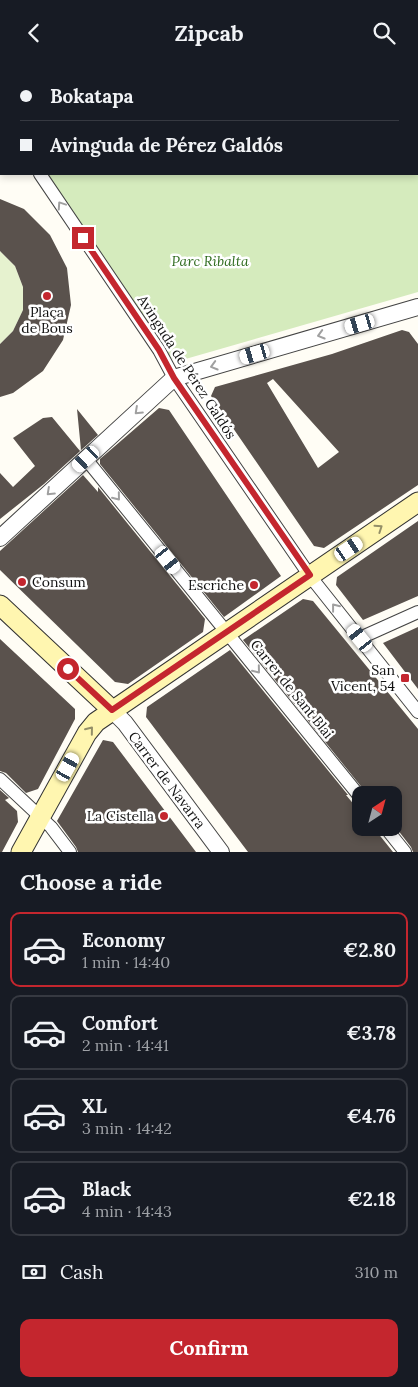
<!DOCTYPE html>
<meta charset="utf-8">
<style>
:root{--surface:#171b24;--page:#20242c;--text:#f1f3f6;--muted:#9ea1a6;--line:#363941;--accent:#c4262e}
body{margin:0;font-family:Lora,serif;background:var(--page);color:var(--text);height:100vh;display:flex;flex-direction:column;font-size:19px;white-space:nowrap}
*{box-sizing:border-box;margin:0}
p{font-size:16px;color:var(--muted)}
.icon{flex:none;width:28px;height:28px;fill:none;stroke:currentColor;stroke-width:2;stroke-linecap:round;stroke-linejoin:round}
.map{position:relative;height:787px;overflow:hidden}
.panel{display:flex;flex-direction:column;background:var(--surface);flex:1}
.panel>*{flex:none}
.hud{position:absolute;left:0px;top:0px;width:419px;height:110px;box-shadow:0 2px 8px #0003;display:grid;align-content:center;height:110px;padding:0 20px;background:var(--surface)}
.needle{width:32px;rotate:36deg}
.tools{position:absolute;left:352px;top:721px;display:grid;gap:10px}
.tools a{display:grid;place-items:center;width:50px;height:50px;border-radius:10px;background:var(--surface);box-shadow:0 2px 8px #0003;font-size:25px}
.end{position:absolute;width:22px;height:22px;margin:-11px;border:6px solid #c4262e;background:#fff;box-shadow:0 0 0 2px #fff}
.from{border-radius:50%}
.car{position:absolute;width:15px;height:30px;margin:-15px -8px;border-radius:6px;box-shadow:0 0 4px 1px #0007;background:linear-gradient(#fff 24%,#345 0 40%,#fff 0 76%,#345 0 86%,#fff 0)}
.hud b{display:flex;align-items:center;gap:18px;height:48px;font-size:19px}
.hud b+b{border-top:1px solid var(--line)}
.hud i{width:12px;height:12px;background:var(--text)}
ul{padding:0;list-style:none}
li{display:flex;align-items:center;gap:15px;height:75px;margin:0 10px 8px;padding:0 10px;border:2px solid var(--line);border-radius:10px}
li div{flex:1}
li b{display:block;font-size:19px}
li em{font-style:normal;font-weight:700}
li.selected{border-color:var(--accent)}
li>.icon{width:45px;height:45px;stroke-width:1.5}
h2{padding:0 20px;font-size:22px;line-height:60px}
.pay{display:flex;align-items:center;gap:12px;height:55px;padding:0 20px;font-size:19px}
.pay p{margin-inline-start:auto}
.cta{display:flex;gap:10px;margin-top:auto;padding:10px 20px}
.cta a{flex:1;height:58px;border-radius:10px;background:var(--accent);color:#fff;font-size:20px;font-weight:700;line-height:58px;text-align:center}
header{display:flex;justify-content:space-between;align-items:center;height:65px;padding:0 20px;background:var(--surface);font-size:22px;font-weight:700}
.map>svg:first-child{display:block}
.green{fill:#d5ebbd}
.pitch{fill:#e6f2cf}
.building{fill:#5a524d;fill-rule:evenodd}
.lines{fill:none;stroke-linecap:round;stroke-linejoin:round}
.minor-casing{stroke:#444;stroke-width:14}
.tertiary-casing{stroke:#444;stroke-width:18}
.secondary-casing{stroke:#333;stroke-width:21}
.minor{stroke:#fff;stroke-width:12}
.tertiary{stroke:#fff;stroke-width:16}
.secondary{stroke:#fff6b0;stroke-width:19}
.oneway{stroke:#a0a0a0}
.oneway2{stroke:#948f68}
.route{stroke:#c4262e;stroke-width:6}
.poi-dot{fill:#c4262e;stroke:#fff;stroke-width:2}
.labels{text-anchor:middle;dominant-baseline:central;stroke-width:5;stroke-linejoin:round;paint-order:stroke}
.park-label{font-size:14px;font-style:italic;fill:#2f6b1f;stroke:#fff}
.poi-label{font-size:14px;fill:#111;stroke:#fff;text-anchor:end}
.street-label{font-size:14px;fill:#111;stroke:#fff}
</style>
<header><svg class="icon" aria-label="back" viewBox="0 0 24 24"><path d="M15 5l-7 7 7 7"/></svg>Zipcab<svg class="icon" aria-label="search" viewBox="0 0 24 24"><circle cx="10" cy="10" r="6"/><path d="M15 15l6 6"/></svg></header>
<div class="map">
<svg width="418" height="787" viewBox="0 0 418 787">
<rect width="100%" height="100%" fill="#fffdf5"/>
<path class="green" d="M0 0H418V227L182 295H174L167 290 46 109H418V1H1V42Z"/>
<path class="pitch" d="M0 186 15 201 23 222V245L13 266 0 279Z"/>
<path class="building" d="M0 134 24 144 50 170 67 203 71 240 63 275 43 306 13 328 0 332V279L13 266 23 245V222L15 201 0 186Z
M402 265 409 267 418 279V420L324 483 314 481 211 331 215 322 332 289ZM273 314 339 387 318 403 267 318Z
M159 343 169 345 281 511 224 552 100 399V394Z
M77 344 98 370 81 385Z
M52 352 80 386 44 419 0 454V408L13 422 35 401 13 373 43 353Z
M83 410 98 427V422L205 554 203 567 128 619 115 617 0 505V486Z
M418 456V531L363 555 336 520 337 512Z
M303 534 313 536 418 664V787H413L411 782 394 760V730H368L243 575Z
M418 562V624L383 578Z
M0 574 75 644V654L38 724 26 728 6 708 0 706Z
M230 585 348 730H346L361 748V762H373L393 787H248L146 652 147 642Z
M103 675 113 677 196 787H78L76 782 57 756Z
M0 725 9 733 5 735 17 746 18 757 2 787H0Z"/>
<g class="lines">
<g class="minor-casing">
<path id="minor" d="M0 50 1 51
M40 109 159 285 174 313 310 511 418 647
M86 394 361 733
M360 573 418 547
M0 714 51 762 70 787
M385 762 405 787"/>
</g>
<g class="tertiary-casing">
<path id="tertiary" d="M0 473 174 313 418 242
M112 645 125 658 221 787"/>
</g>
<g class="secondary-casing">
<path id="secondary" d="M0 540 112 645
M21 787 87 668 96 657 418 437"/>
</g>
<use href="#minor" class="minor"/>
<use href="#tertiary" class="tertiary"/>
<use href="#secondary" class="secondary"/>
</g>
<defs><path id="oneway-chevron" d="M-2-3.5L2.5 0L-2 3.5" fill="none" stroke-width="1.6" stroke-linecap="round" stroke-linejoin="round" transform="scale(1.25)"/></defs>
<g class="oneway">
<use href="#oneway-chevron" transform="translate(61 140) rotate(-124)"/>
<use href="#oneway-chevron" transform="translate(321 270) rotate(164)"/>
<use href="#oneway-chevron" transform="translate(214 301) rotate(164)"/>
<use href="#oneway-chevron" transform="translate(138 346) rotate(137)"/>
<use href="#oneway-chevron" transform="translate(50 427) rotate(137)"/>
<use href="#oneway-chevron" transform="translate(117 432) rotate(51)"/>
<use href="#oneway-chevron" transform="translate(335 542) rotate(-128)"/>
<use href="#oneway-chevron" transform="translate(257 605) rotate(51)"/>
</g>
<g class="oneway2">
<use href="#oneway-chevron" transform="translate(379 463) rotate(-34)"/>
<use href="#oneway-chevron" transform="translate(90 665) rotate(-51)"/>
</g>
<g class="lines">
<path class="route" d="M68 604 112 645 310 510 174 313 159 285 83 173"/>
</g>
<g class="poi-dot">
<circle cx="47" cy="231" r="5"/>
<circle cx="22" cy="517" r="5"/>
<circle cx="254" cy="520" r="5"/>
<rect x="400" y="608" width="10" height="10" rx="2.5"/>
<circle cx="164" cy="751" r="5"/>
</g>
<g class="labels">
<g class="park-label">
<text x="210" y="196">Parc Ribalta</text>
</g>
<g class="poi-label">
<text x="47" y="247" text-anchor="middle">Plaça<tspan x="47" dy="16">de Bous</tspan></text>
<text x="32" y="517" text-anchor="start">Consum</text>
<text x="244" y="520">Escriche</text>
<text x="395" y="605">San<tspan x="395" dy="16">Vicent, 54</tspan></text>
<text x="154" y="751">La Cistella</text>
</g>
<g class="street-label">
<text transform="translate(187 302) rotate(57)">Avinguda de Pérez Galdós</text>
<text transform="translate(292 624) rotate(51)">Carrer de Sant Blai</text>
<text transform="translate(167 715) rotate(53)">Carrer de Navarra</text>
</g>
</g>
</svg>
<div class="tools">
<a><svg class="needle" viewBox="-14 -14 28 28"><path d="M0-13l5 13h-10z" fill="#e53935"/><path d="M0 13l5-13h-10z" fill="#9ea1a6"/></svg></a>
</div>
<i class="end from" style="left:68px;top:604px"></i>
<i class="end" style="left:83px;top:173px"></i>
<i class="car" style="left:360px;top:259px;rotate:254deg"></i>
<i class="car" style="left:255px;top:289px;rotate:254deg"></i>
<i class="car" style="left:86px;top:394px;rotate:227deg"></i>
<i class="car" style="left:349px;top:484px;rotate:56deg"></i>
<i class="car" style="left:168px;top:495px;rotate:141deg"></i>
<i class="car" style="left:360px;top:573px;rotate:321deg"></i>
<i class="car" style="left:68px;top:702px;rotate:29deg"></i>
<div class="hud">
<b><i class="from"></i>Bokatapa</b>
<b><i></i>Avinguda de Pérez Galdós</b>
</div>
</div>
<section class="panel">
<h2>Choose a ride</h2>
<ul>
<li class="selected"><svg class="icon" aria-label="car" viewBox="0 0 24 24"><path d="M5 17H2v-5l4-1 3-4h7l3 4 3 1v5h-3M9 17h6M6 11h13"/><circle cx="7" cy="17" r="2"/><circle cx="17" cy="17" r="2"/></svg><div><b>Economy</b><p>1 min · 14:40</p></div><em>€2.80</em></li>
<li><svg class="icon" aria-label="car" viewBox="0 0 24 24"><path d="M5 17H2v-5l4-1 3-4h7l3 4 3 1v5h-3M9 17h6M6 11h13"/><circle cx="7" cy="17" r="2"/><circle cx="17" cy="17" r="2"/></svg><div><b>Comfort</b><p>2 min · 14:41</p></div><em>€3.78</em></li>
<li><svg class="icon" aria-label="car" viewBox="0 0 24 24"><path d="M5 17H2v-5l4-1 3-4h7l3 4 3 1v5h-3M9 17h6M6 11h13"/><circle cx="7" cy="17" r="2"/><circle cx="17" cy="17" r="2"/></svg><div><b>XL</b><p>3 min · 14:42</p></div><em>€4.76</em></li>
<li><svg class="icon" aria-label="car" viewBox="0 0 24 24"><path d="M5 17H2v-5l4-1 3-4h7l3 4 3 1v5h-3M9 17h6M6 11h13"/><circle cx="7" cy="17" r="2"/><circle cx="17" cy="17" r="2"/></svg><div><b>Black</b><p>4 min · 14:43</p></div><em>€2.18</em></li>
</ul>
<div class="pay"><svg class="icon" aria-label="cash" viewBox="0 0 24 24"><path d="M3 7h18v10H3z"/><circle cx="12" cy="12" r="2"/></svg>Cash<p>310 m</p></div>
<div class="cta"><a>Confirm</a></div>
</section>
